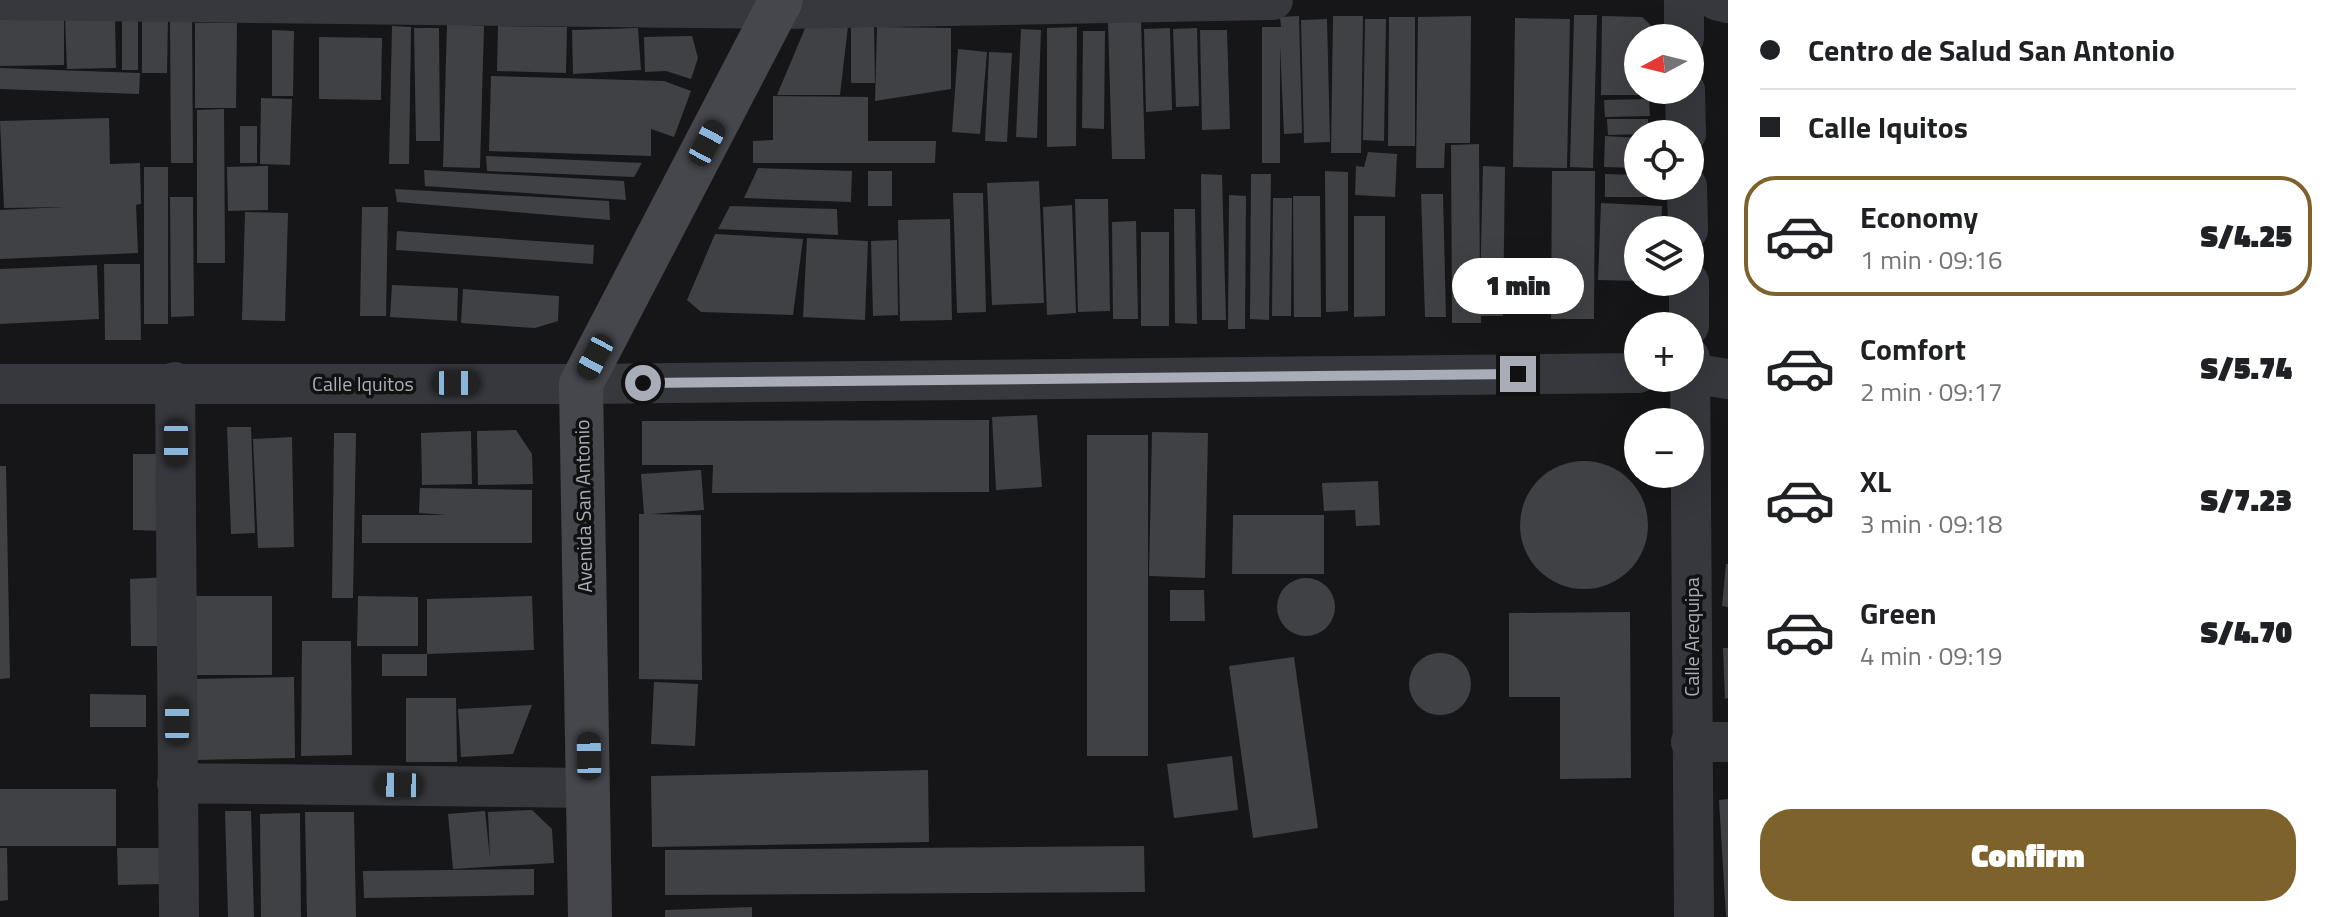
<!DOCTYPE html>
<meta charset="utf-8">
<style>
:root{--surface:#fff;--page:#f6f6f6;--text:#202124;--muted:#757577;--line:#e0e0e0;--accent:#7e622b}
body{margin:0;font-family:"Titillium Web",sans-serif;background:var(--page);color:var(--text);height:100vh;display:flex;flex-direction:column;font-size:30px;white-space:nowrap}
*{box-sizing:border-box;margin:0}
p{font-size:26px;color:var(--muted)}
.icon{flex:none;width:44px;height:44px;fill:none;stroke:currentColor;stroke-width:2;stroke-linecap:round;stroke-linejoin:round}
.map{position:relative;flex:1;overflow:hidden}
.sheet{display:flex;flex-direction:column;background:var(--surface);width:600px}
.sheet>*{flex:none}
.guide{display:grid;align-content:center;height:176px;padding:0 32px;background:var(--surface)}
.needle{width:52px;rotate:263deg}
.tools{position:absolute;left:1624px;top:24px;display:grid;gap:16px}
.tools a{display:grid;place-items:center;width:80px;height:80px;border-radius:50%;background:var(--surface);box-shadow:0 8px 32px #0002;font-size:40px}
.end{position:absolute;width:36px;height:36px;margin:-18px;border:10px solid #a8adb8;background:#111;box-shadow:0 0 0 4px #111}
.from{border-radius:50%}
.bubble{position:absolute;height:56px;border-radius:28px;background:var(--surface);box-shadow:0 8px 32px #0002;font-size:26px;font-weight:800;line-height:56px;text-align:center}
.car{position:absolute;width:24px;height:48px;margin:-24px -12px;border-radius:10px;box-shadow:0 0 6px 2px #0007;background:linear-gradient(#222 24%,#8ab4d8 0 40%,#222 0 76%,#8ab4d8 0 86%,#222 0)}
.guide b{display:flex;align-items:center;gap:28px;height:76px;font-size:30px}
.guide b+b{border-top:2px solid var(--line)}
.guide i{width:20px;height:20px;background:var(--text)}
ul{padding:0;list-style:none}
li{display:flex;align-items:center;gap:24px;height:120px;margin:0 16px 12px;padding:0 16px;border:4px solid transparent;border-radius:32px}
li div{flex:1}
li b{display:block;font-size:30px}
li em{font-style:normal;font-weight:800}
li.active{border-color:var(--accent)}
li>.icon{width:72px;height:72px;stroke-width:1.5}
.primary-button{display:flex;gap:16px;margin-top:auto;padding:16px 32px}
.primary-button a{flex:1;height:92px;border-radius:32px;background:var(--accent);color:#fff;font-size:32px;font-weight:800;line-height:92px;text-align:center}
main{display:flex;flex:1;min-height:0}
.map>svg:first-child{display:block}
.building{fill:#404145}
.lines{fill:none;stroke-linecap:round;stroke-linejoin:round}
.minor{stroke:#37383d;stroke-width:40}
.secondary{stroke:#45474d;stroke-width:44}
.route{stroke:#a8adb8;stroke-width:10}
.labels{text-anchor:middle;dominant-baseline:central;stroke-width:7;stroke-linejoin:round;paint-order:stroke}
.street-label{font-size:20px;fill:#a8adb8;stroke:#111113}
</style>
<main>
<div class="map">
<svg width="1728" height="917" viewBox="0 0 1728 917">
<rect width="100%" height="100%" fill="#161618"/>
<path class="building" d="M1574 15H1597L1593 168 1570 167Z
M64 16V65L0 66V19Z
M1299 16 1302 133 1284 134 1280 45V163H1262V27H1281L1280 17Z
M1333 16H1363L1361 153H1331Z
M1471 16 1470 143H1445L1444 168H1416L1418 17Z
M1602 16 1642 17 1657 31V38H1638V90H1656V95H1601Z
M115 17 116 68 67 69 65 18Z
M142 17H168L167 73H142Z
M1389 17H1415V146H1388Z
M122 18H138V70H122Z
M1515 18 1570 19 1567 168 1513 167Z
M170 19 192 20 193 163H171Z
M1327 19 1330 142 1304 143 1301 20Z
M1365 19H1386L1384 141 1363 140Z
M1141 20 1145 159H1112L1108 21Z
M195 23H237L236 108H195Z
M447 24 484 26 480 168 443 167Z
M851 24H874L875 83H851Z
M392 26 411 27 409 164H389Z
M498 26 567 27 566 73 497 71Z
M806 26H848L840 95H777Z
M877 27 951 28V89L875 101Z
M1077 27 1076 146 1047 147V28Z
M414 28H439L440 141H416Z
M638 28 641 70 573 74 572 30Z
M1170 28 1172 110 1146 112 1144 29Z
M1197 28 1199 106 1176 107 1173 29Z
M1021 29 1041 30 1037 138 1016 137Z
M272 30 294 31 293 96H272Z
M1200 30H1227L1230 129 1202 130Z
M1083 31H1105L1104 129 1082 128Z
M692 36 698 58 691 79 666 71 645 72 644 37Z
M319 37 382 38 381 100 319 99Z
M958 49 987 52 980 134 952 132Z
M989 52 1012 53 1007 142 985 141Z
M0 68 140 73 139 94 0 89Z
M491 76 664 81 691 91 674 137 651 129V156L489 151Z
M773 96 868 97V141H936L935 163H753V141L773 140Z
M261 98 292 99 290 165 260 164Z
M1649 99 1650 116 1605 117 1604 100Z
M224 109 225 263H197V110Z
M109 118 110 164 140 163 141 204 136 205 138 253 0 259V210L64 207 4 208 0 121Z
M1607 119H1648V134L1608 135Z
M240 126H257V163H240Z
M1605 136 1638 138V168L1604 167Z
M1479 144 1480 289 1483 166 1505 167 1503 316H1481V323H1452L1451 145Z
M1368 152 1397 154 1395 197 1355 195 1356 166 1364 167Z
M486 156 642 163 634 177 487 171Z
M268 166V210L228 211 227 167Z
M144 167H168V324H144Z
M758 168 852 171 851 202 744 198Z
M424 170 624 181 626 200 425 186Z
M868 171H892V206H868Z
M1325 171 1348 172V311L1326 312Z
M1552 171H1595L1594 319H1551Z
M1201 174 1222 175 1226 320H1202Z
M1251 174H1271L1269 320 1250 319Z
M1605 174 1638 175V186H1657L1656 197H1605Z
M1039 181 1044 303 992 305 987 183Z
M395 189 609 201 610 220 397 202Z
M953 193H983L986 312 957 313Z
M1421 194H1443L1446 317H1425Z
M1229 195 1246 196 1245 329H1228Z
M1293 196H1320L1321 317H1294Z
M170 197H193L194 316 171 317Z
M1273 198H1292L1291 316H1272Z
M1075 199H1108L1110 311 1078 312Z
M1601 203 1662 206 1661 230H1638V281L1598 280Z
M1072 205 1076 313 1047 315 1043 207Z
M730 206 837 209 838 235 718 229Z
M362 207H388L386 316H360Z
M1174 209H1195L1197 324 1175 323Z
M245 212 288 213 285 321 242 320Z
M1354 216H1385V316L1354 317Z
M950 219 952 320 900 321 898 220Z
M1136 221 1138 319H1113L1112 222Z
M397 231 594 245 593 264 396 250Z
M1141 232H1169V326H1141Z
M715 234 803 239 793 315 701 312 687 300Z
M807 238 868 241 865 320 803 317Z
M897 240 898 315 873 316 871 241Z
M104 264H140L141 340H105Z
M97 265 99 319 0 324V269Z
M392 285 458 288 457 321 390 317Z
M463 289 559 296 558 321 535 328 461 323Z
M1037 415 1042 487 996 490 992 417Z
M989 420V492L712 493 713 465H642V421Z
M227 427H251L255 533 231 534Z
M516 430 532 454 533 484 478 485 477 431Z
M471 431 472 484 422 485 421 433Z
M1152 432 1208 433 1205 578 1149 576Z
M334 433H356L353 598H332Z
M1087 435H1148V756H1087Z
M292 437 294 547 258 548 253 439Z
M133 454H168V531L133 530Z
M1520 525a64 64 0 1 1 128 0a64 64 0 1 1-128 0Z
M0 466H6L10 678 0 679Z
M701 470 704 510 651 514 701 515 702 680 639 679V514H644L641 474Z
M1378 481 1380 525 1356 526 1355 510 1324 511 1322 483Z
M420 488 532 490V543H362V515H447L419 513Z
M1233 515H1324V574H1232Z
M1726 564H1728V607L1722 606Z
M170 577 171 646H131L130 579Z
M1277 607a29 29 0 1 1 58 0a29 29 0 1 1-58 0Z
M1170 590H1204L1205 621H1170Z
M195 596H272V675H196Z
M358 596 418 597V646H357Z
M532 596 534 650 427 654V599Z
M1630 612 1631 778 1560 779V697H1509V613Z
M302 641H351L352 755 301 756Z
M1723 648H1728V698L1725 699Z
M1409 684a31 31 0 1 1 62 0a31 31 0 1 1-62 0Z
M382 654H427V676H382Z
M1294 657 1318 828 1253 838 1229 666Z
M294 677 295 758 195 760 193 679Z
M654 682 698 684 695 746 651 744Z
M90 694 146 695V727H90Z
M406 698H456L457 762H406Z
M532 705 513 754 461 757 458 709Z
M1232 756 1238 810 1174 818 1167 764Z
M928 770 929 842 652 847 651 776Z
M0 789H116V846H0Z
M1728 799V916L1726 917 1719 800Z
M532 810 552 829 554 863 453 869 448 814 485 811 490 859 488 812Z
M225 811H251L254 917H228Z
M305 812H354L356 917H307Z
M300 813 301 917H261L260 814Z
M1144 846 1145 892 665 895V850Z
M0 848H7L8 900 0 901Z
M117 848H162L163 884 118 885Z
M534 869V895L364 898 363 871Z
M752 907V917H665V910Z"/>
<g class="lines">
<path class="minor" d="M0 0 778 9 1273 0
M1684 0V38
M1716 0 1728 3
M1685 90 1686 134
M1687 186 1688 230
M1689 282V326
M1690 358 1694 917
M1690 373 1728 379
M175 382 179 917
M0 384H581L1638 373
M1691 742H1728
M177 783 589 788"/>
<path class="secondary" d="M590 917 581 384 781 0"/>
</g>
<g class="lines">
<path class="route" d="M643 383 1518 374"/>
</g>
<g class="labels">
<g class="street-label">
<text x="363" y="383">Calle Iquitos</text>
<text transform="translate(583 506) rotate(-91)">Avenida San Antonio</text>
<text transform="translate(1691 637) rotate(-90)">Calle Arequipa</text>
</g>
</g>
</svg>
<div class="tools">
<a><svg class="needle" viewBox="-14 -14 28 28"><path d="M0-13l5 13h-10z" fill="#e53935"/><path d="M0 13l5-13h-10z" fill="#757577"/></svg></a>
<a><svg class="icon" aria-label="locate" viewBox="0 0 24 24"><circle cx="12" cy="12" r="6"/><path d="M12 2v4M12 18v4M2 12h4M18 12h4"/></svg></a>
<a><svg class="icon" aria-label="layers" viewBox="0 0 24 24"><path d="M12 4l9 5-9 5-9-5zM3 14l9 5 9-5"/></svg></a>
<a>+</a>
<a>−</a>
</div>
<i class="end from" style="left:643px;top:383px"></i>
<i class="end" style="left:1518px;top:374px"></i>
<div class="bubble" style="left:1452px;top:258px;width:132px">1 min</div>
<i class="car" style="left:707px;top:143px;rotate:28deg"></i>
<i class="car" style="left:595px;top:357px;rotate:208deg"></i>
<i class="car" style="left:456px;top:383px;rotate:90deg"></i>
<i class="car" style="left:176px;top:443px;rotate:180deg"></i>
<i class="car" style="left:177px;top:721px;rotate:0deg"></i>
<i class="car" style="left:589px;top:756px;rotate:359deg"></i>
<i class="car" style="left:399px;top:785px;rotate:271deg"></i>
</div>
<section class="sheet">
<div class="guide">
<b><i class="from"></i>Centro de Salud San Antonio</b>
<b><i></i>Calle Iquitos</b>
</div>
<ul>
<li class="active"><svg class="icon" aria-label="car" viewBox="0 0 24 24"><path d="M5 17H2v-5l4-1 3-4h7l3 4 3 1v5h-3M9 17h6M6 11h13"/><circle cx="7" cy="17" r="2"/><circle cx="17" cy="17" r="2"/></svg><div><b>Economy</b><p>1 min · 09:16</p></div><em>S/4.25</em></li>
<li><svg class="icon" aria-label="car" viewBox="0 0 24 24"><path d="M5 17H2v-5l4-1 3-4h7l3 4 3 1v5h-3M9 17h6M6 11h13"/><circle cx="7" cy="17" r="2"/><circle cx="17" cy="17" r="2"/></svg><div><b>Comfort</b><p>2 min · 09:17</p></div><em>S/5.74</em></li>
<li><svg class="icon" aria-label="car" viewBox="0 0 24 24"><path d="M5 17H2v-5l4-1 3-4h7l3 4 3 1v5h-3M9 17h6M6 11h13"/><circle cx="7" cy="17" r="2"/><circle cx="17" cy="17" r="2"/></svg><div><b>XL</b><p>3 min · 09:18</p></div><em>S/7.23</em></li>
<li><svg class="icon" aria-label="car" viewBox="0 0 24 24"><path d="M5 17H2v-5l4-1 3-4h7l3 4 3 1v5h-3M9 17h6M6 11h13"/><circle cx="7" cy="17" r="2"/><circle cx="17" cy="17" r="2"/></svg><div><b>Green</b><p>4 min · 09:19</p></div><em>S/4.70</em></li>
</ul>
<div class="primary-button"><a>Confirm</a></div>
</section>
</main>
